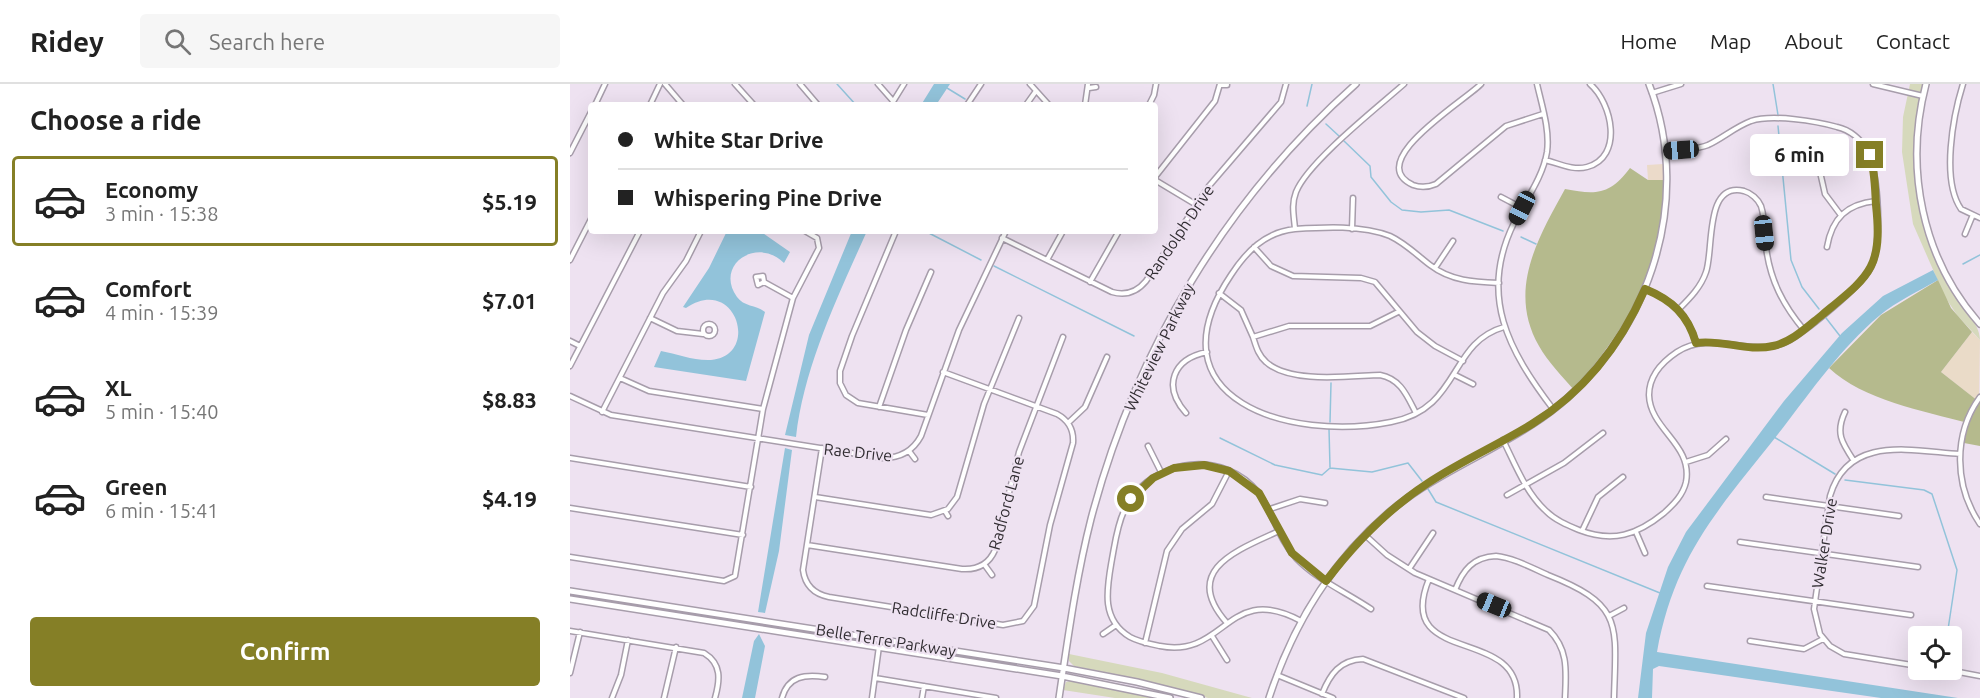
<!DOCTYPE html>
<meta charset="utf-8">
<style>
:root{--surface:#fff;--page:#f6f6f6;--text:#222;--muted:#767676;--line:#e0e0e0;--accent:#857f26}
body{margin:0;font-family:Ubuntu,sans-serif;background:var(--page);color:var(--text);height:100vh;display:flex;flex-direction:column;font-size:22px;white-space:nowrap}
*{box-sizing:border-box;margin:0}
p{font-size:20px;color:var(--muted)}
.icon{flex:none;width:33px;height:33px;fill:none;stroke:currentColor;stroke-width:2;stroke-linecap:round;stroke-linejoin:round}
.map{position:relative;flex:1;overflow:hidden}
.details{display:flex;flex-direction:column;background:var(--surface);width:570px}
.details>*{flex:none}
.top-card{position:absolute;left:18px;top:18px;width:570px;height:132px;border-radius:6px;box-shadow:0 6px 24px #0002;display:grid;align-content:center;height:132px;padding:0 30px;background:var(--surface)}
.fabs{position:absolute;left:1338px;top:542px;display:grid;gap:12px}
.fabs a{display:grid;place-items:center;width:54px;height:54px;border-radius:6px;background:var(--surface);box-shadow:0 6px 24px #0002;font-size:30px}
.end{position:absolute;width:27px;height:27px;margin:-14px;border:8px solid #857f26;background:#fff;box-shadow:0 0 0 3px #fff}
.from{border-radius:50%}
.bubble{position:absolute;height:42px;border-radius:6px;background:var(--surface);box-shadow:0 6px 24px #0002;font-size:20px;font-weight:700;line-height:42px;text-align:center}
.car{position:absolute;width:18px;height:36px;margin:-18px -9px;border-radius:8px;box-shadow:0 0 4px 2px #0007;background:linear-gradient(#222 24%,#8ab4d8 0 40%,#222 0 76%,#8ab4d8 0 86%,#222 0)}
.top-card b{display:flex;align-items:center;gap:21px;height:57px;font-size:22px}
.top-card b+b{border-top:2px solid var(--line)}
.top-card i{width:15px;height:15px;background:var(--text)}
ul{padding:0;list-style:none}
li{display:flex;align-items:center;gap:18px;height:90px;margin:0 12px 9px;padding:0 18px;border:3px solid transparent;border-radius:6px}
li div{flex:1}
li b{display:block;font-size:22px}
li em{font-style:normal;font-weight:700}
li.selected{border-color:var(--accent)}
li>.icon{width:54px;height:54px;stroke-width:1.5}
h2{padding:0 30px;font-size:27px;line-height:72px}
.button{display:flex;gap:12px;margin-top:auto;padding:12px 30px}
.button a{flex:1;height:69px;border-radius:6px;background:var(--accent);color:#fff;font-size:24px;font-weight:700;line-height:69px;text-align:center}
header{display:flex;align-items:center;gap:36px;box-sizing:border-box;height:84px;padding:0 30px;background:var(--surface);border-bottom:2px solid var(--line)}
header strong{font-size:28px}
nav{display:flex;gap:33px;margin-inline-start:auto;font-size:21px}
.search{width:420px;height:54px;background:var(--page);display:flex;align-items:center;gap:15px;box-sizing:border-box;padding:0 21px;border-radius:6px;color:var(--muted);font-size:22px}
main{display:flex;flex:1;min-height:0}
.map>svg:first-child{display:block}
.commercial{fill:#eadbc8}
.industrial{fill:#ebdac9}
.green{fill:#d6d9bc}
.forest{fill:#b5ba8d}
.water{fill:#92c3da}
.lines{fill:none;stroke-linecap:round;stroke-linejoin:round}
.stream{stroke:#92c3da;stroke-width:1.5}
.street-casing{stroke:#a79dab;stroke-width:7}
.secondary-casing{stroke:#a79dab;stroke-width:8}
.street{stroke:#fff;stroke-width:4}
.secondary{stroke:#fff;stroke-width:5}
.route{stroke:#857f26;stroke-width:8}
.labels{text-anchor:middle;dominant-baseline:central;stroke-width:4.5;stroke-linejoin:round;paint-order:stroke}
.street-label{font-size:16px;fill:#312d32;stroke:#eee2f1}
</style>
<header>
<strong>Ridey</strong>
<div class="search"><svg class="icon" aria-label="search" viewBox="0 0 24 24"><circle cx="10" cy="10" r="6"/><path d="M15 15l6 6"/></svg>Search here</div>
<nav><a>Home</a><a>Map</a><a>About</a><a>Contact</a></nav>
</header>
<main>
<section class="details">
<h2>Choose a ride</h2>
<ul>
<li class="selected"><svg class="icon" aria-label="car" viewBox="0 0 24 24"><path d="M5 17H2v-5l4-1 3-4h7l3 4 3 1v5h-3M9 17h6M6 11h13"/><circle cx="7" cy="17" r="2"/><circle cx="17" cy="17" r="2"/></svg><div><b>Economy</b><p>3 min · 15:38</p></div><em>$5.19</em></li>
<li><svg class="icon" aria-label="car" viewBox="0 0 24 24"><path d="M5 17H2v-5l4-1 3-4h7l3 4 3 1v5h-3M9 17h6M6 11h13"/><circle cx="7" cy="17" r="2"/><circle cx="17" cy="17" r="2"/></svg><div><b>Comfort</b><p>4 min · 15:39</p></div><em>$7.01</em></li>
<li><svg class="icon" aria-label="car" viewBox="0 0 24 24"><path d="M5 17H2v-5l4-1 3-4h7l3 4 3 1v5h-3M9 17h6M6 11h13"/><circle cx="7" cy="17" r="2"/><circle cx="17" cy="17" r="2"/></svg><div><b>XL</b><p>5 min · 15:40</p></div><em>$8.83</em></li>
<li><svg class="icon" aria-label="car" viewBox="0 0 24 24"><path d="M5 17H2v-5l4-1 3-4h7l3 4 3 1v5h-3M9 17h6M6 11h13"/><circle cx="7" cy="17" r="2"/><circle cx="17" cy="17" r="2"/></svg><div><b>Green</b><p>6 min · 15:41</p></div><em>$4.19</em></li>
</ul>
<div class="button"><a>Confirm</a></div>
</section>
<div class="map">
<svg width="1410" height="614" viewBox="0 0 1410 614">
<rect width="100%" height="100%" fill="#eee2f1"/>
<path class="commercial" d="M1402 248 1410 256 1409 318 1371 288Z"/>
<path class="industrial" d="M1093 80 1094 96H1078L1077 81Z"/>
<path class="green" d="M1340 0H1353C1336 72 1346 140 1381 205 1389 221 1410 238 1410 256L1387 231 1375 213 1343 140 1332 68 1333 33Z
M499 570 592 589 682 614H638L564 594 504 582 499 577Z
M504 596 591 614H545L493 606 496 598Z"/>
<path class="forest" d="M1060 84 1078 96H1094C1092 186 1061 238 1004 306 992 292 978 278 969 262 937 206 968 154 995 105 1026 111 1040 111 1060 84Z
M1368 196 1381 224 1402 248 1371 288 1408 317 1410 316V362L1394 359 1398 339C1353 327 1293 316 1259 284L1311 231Z"/>
<path class="water" d="M364 0H380L366 21H351Z
M157 147H190L220 168 214 179C187 152 144 181 167 213 174 223 187 221 195 228L176 297 84 283 91 267C107 270 124 277 141 276 191 272 166 190 116 224L113 223 139 184Z
M282 147H297C268 212 234 282 226 353L215 351 239 251Z
M1363 186 1368 196C1349 207 1327 217 1309 232 1271 264 1242 306 1212 345 1152 422 1105 468 1087 568L1388 614H1311L1089 582 1083 585 1082 614H1068L1076 549 1098 483 1116 448 1214 317 1272 249 1313 212Z
M215 364 222 366 209 467 195 529 188 528Z
M189 550 195 562 185 614H172L184 557Z"/>
<g class="lines">
<path class="stream" d="M267 0 286 21
M1203 0 1208 31
M377 4 395 15
M737 22 742 0
M756 40 769 52
M1208 42 1221 176 1232 203 1249 225
M774 57 800 82 801 93 821 118 832 126 851 128 879 126 933 147
M585 128 587 130
M355 147 411 176
M951 153 966 160
M1393 180 1410 171
M424 182 564 252
M1256 234 1270 252
M760 338 761 299
M759 345 760 383
M1204 353 1265 390
M650 354 705 381 752 391 760 384 802 388 838 379 852 397
M1275 396 1354 406 1362 410 1387 486 1377 552
M858 405 866 418 1090 509"/>
<g class="street-casing">
<path id="street" d="M95 0 113 21
M165 0 184 21
M230 0 248 21
M308 0 323 17
M460 0 479 21
M911 0C896 16 792 78 843 101 851 104 859 103 866 100L936 42 973 30
M967 0C972 22 980 46 977 68 973 93 955 117 944 139 908 212 939 267 983 325
M1303 0 1353 12
M1393 0C1383 32 1371 96 1391 125L1410 134
M650 1H657
M519 4 526 3
M1082 9 1111 0
M25 21 35 0
M80 21 90 0
M321 21 334 0
M397 21 411 0
M456 21 466 7
M515 21 518 0
M579 21 584 11 586 0
M0 69 21 28
M975 76C988 79 1003 87 1017 83 1054 73 1042 19 1020 0
M1250 88 1255 110 1270 130
M585 93 645 17 650 0
M585 96 625 120
M931 113 952 124
M725 145C724 132 721 121 726 108 738 78 808 23 834 0
M782 145 783 114
M326 147 282 252 270 287V299L276 311 288 319 358 331
M1395 150 1402 133
M432 154 542 208C556 212 567 208 576 197L639 102 711 18 716 0
M684 163 701 182 723 192 791 194 805 198 847 248 865 262 893 277
M1257 163C1262 134 1277 120 1306 117
M0 176 21 135
M477 176 493 147
M865 184 883 157
M194 198 193 192 186 193 188 201 194 198 223 214
M520 198 549 147
M929 199C904 198 881 197 860 181 847 171 835 159 820 152 792 141 754 143 725 145 695 148 676 168 661 191 577 316 721 358 821 338 891 325 878 259 934 243
M1075 205C1102 216 1118 230 1126 259
M649 209 671 226 683 253 719 242H800L828 228
M1109 225C1120 214 1131 203 1136 188 1144 166 1134 97 1174 107 1181 109 1188 115 1191 122 1195 134 1195 150 1196 163 1200 196 1213 221 1234 246
M80 234 107 247 133 250
M133 246a6 6 0 1 1 12 0a6 6 0 1 1-12 0Z
M683 253C686 262 688 271 696 278 720 300 779 292 810 291 831 295 837 312 846 329
M0 257 10 262
M0 282 70 147
M885 291 903 300
M50 294 79 307 193 325
M0 312 41 331 313 374C331 374 343 367 351 352L389 246 436 147
M1410 313C1383 350 1384 402 1410 440
M309 323 336 246 361 188
M32 328 93 209 116 177 131 147
M1275 328C1265 349 1272 359 1284 377
M616 329C592 302 603 275 637 268
M498 339 515 323 537 273
M933 356C945 380 956 409 976 427 985 436 997 441 1009 446 1043 459 1067 451 1094 429 1104 420 1113 411 1116 398 1123 360 1080 346 1079 311 1079 292 1092 278 1107 268 1143 244 1184 277 1220 256 1240 244 1289 204 1300 185 1313 164 1309 88 1297 66 1291 55 1280 46 1267 43 1246 37 1202 30 1181 37 1165 43 1153 54 1138 61 1124 66 1109 67 1095 68
M578 362 591 388
M252 364 233 486C235 501 244 510 259 513L433 541 453 537 464 522 480 441 503 359C504 346 498 336 487 330L373 288
M339 367 345 375
M0 374 181 403
M1116 378 1138 371 1156 355
M937 411 994 379 1033 349
M245 413 361 431 378 425 387 413 414 320 449 234
M1196 413 1329 432
M0 424 173 451
M700 425 730 415 755 419
M375 427 378 432
M1012 447 1028 413 1053 393
M1066 448 1075 469
M795 451 817 471 845 489 979 546C999 566 996 588 995 614
M1170 458 1348 483
M237 461 392 485C408 486 419 480 425 466L449 368 493 253
M0 473 154 497 165 492 193 325 223 214 249 164 247 154 235 147
M414 480 422 491
M839 485 863 449
M859 495C823 583 950 541 947 614
M1137 502 1341 531
M885 506C893 486 903 473 926 472 944 474 962 484 978 491 1054 521 1046 540 1044 614
M1039 532 1054 524
M731 537C657 497 656 575 590 562 580 560 569 558 560 553 530 535 537 504 542 475 545 459 547 442 554 427 572 388 619 371 658 386 702 404 699 444 726 474 747 496 776 508 801 525
M657 539C610 486 668 466 709 447
M0 547 134 569C152 580 150 596 145 614
M533 550 546 541
M642 552 657 576
M1180 557 1234 565 1253 555
M575 559 597 467 612 445 642 420 659 387
M1348 582 1274 570 1260 562 1250 550 1244 525 1260 412C1278 350 1342 367 1390 370
M1373 585 1410 592
M0 589 10 548
M707 591 763 614
M305 594 426 614
M752 610C760 590 770 576 793 575L894 614
M42 614 51 591 58 556
M94 614 106 563
M212 614C218 592 235 590 255 593
M302 614 310 555
M352 614 354 602"/>
</g>
<g class="secondary-casing">
<path id="secondary" d="M1356 0C1334 84 1352 175 1410 240
M0 507 494 584 567 598 631 614
M0 515 492 592 600 614
M489 614C498 554 506 494 521 435 565 267 656 115 786 0
M699 614C722 543 761 478 818 429 865 389 922 369 972 334 1076 261 1126 120 1079 0"/>
</g>
<use href="#street" class="street"/>
<use href="#secondary" class="secondary"/>
</g>
<g class="lines">
<path class="route" d="M561 415 583 394 604 384 634 381 659 387 689 409 722 469 756 497C785 459 818 425 858 399 891 377 928 361 962 340 1014 308 1051 260 1075 205 1102 216 1118 231 1126 259 1152 255 1177 268 1203 262 1222 258 1237 243 1252 231 1299 192 1313 185 1306 121 1305 105 1305 87 1300 71"/>
</g>
<g class="labels">
<g class="street-label">
<text transform="translate(609 148) rotate(-56)">Randolph Drive</text>
<text transform="translate(589 263) rotate(-64)">Whiteview Parkway</text>
<text transform="translate(288 368) rotate(6)">Rae Drive</text>
<text transform="translate(436 419) rotate(-75)">Radford Lane</text>
<text transform="translate(1254 459) rotate(-81)">Walker Drive</text>
<text transform="translate(374 531) rotate(9)">Radcliffe Drive</text>
<text transform="translate(316 556) rotate(9)">Belle Terre Parkway</text>
</g>
</g>
</svg>
<div class="fabs">
<a><svg class="icon" aria-label="locate" viewBox="0 0 24 24"><circle cx="12" cy="12" r="6"/><path d="M12 2v4M12 18v4M2 12h4M18 12h4"/></svg></a>
</div>
<i class="end from" style="left:561px;top:415px"></i>
<i class="end" style="left:1300px;top:71px"></i>
<div class="bubble" style="left:1180px;top:50px;width:99px">6 min</div>
<i class="car" style="left:1111px;top:66px;rotate:266deg"></i>
<i class="car" style="left:952px;top:124px;rotate:207deg"></i>
<i class="car" style="left:1194px;top:149px;rotate:174deg"></i>
<i class="car" style="left:924px;top:521px;rotate:292deg"></i>
<div class="top-card">
<b><i class="from"></i>White Star Drive</b>
<b><i></i>Whispering Pine Drive</b>
</div>
</div>
</main>
